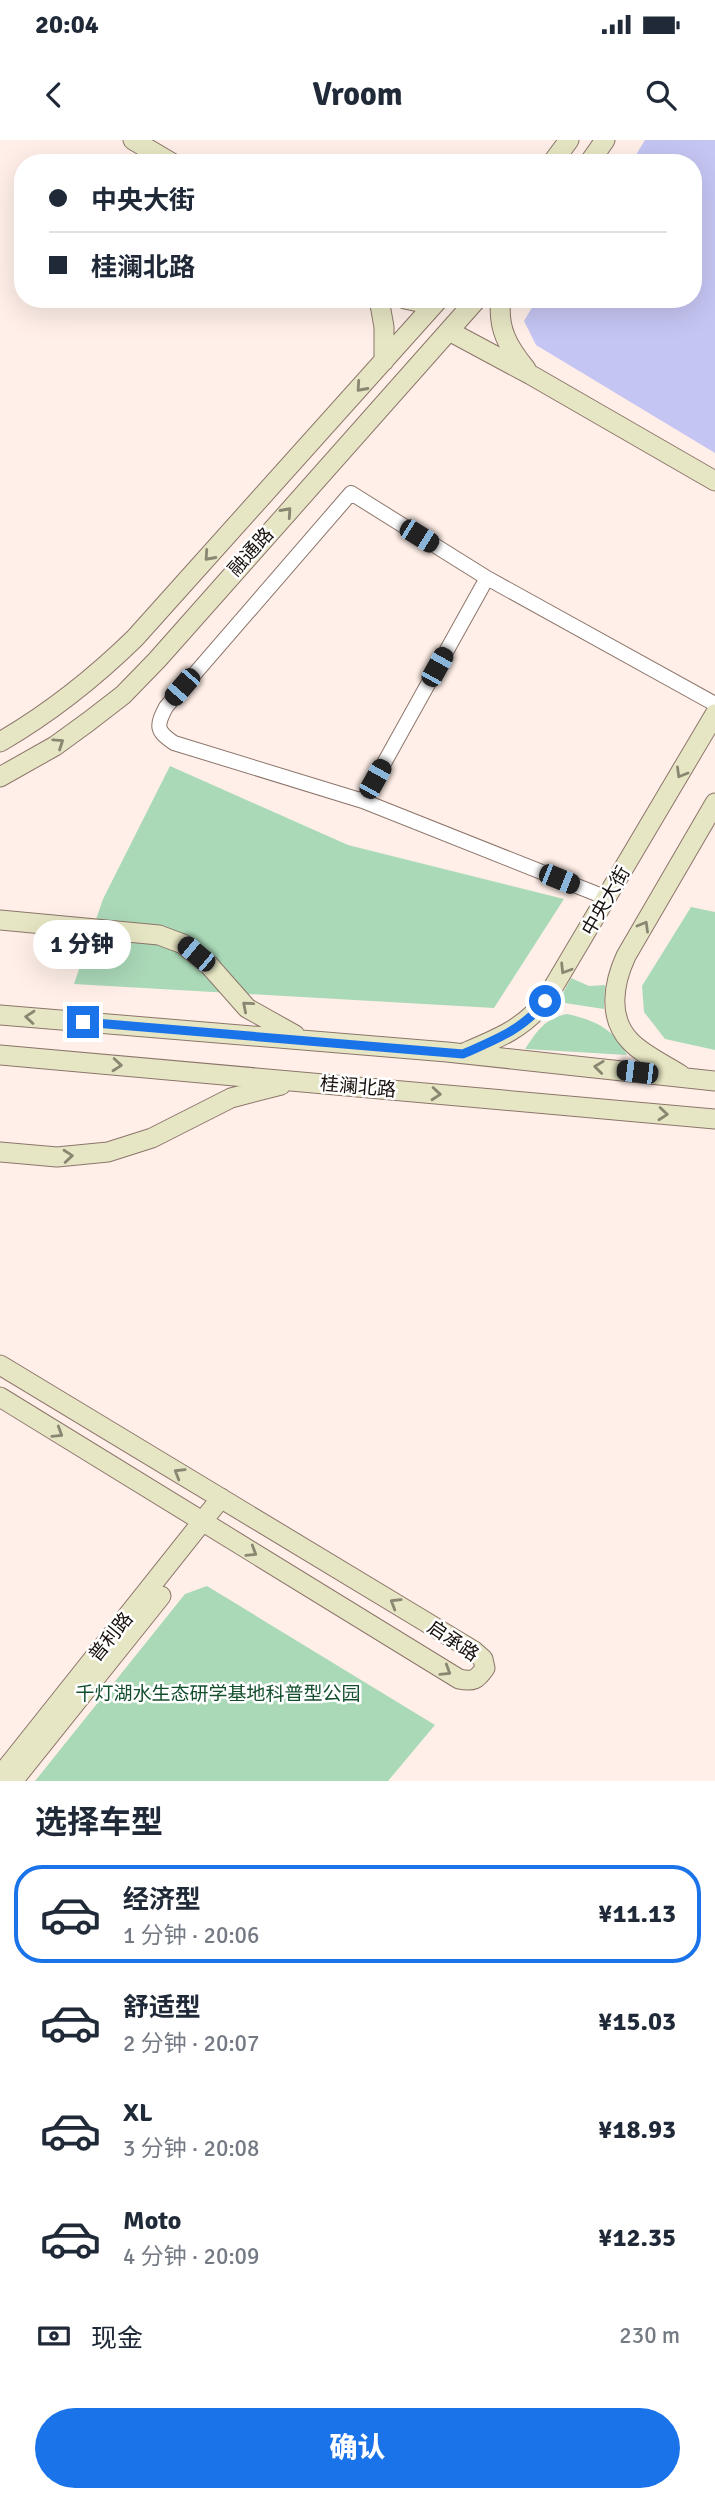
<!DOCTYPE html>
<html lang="zh">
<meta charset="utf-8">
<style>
:root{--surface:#fff;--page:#f2f2f3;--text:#1f2937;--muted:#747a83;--line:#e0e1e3;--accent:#1a73e8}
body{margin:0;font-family:Signika,"Noto Sans SC",sans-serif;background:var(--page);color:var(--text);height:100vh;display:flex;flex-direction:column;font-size:26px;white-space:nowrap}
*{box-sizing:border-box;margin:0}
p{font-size:23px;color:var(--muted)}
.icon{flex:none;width:38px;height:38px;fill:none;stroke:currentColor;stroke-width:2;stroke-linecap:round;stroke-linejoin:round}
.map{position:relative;height:1641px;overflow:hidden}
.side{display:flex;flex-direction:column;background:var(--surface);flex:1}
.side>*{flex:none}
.banner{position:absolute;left:14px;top:14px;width:688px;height:154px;border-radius:28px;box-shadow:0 7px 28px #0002;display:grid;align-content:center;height:154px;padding:0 35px;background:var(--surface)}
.end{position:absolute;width:32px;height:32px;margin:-16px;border:9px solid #1a73e8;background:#fff;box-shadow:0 0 0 4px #fff}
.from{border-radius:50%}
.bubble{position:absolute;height:49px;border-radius:24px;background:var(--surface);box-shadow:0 7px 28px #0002;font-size:23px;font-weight:800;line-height:49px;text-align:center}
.car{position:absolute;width:21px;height:42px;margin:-21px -10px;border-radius:9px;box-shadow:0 0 5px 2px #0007;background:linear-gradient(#222 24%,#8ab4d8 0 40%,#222 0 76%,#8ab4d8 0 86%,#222 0)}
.banner b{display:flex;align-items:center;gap:24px;height:66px;font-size:26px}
.banner b+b{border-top:2px solid var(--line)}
.banner i{width:18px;height:18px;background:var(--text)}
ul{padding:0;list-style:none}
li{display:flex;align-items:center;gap:21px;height:98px;margin:0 14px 10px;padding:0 21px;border:4px solid transparent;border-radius:28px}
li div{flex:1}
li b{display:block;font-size:26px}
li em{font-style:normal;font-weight:800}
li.active{border-color:var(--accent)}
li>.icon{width:63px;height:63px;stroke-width:1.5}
h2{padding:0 35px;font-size:32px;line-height:84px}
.pay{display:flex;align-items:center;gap:18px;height:77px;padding:0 35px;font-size:26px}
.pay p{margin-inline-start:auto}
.primary-button{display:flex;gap:14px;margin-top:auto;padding:14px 35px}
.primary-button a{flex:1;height:80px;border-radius:42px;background:var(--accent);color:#fff;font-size:28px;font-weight:800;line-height:80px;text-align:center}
.status{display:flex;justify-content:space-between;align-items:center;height:49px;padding:0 35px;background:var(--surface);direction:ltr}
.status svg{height:19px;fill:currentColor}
header{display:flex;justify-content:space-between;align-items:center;height:91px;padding:0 35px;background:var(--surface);font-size:32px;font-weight:800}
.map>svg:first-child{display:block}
.green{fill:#aad9b8}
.building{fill:#c5c5f3}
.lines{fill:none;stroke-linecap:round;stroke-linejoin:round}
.street-casing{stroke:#8c756b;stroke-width:16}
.secondary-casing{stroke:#8c756b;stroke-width:21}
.street{stroke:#fff;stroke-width:14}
.secondary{stroke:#e6e6c4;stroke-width:19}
.oneway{stroke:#898671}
.route{stroke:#1a73e8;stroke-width:9}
.labels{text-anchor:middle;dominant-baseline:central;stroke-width:5;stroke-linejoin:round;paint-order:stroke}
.street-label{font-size:19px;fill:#18100c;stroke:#fff}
.park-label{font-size:19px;fill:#144f2d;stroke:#fff}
</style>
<div class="status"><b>20:04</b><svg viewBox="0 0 49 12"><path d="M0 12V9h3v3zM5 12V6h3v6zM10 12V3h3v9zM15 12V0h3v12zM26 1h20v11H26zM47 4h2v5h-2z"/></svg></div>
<header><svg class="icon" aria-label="back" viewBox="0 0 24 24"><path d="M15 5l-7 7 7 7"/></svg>Vroom<svg class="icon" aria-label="search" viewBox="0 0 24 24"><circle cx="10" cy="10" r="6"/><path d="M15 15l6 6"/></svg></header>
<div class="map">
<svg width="715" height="1641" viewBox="0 0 715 1641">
<rect width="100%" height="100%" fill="#ffefe8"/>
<path class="green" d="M170 626 348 705 564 759 494 868 74 844 103 759Z
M691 767 715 772V910L665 899 644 872 642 846Z
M571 838 589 846 605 845 604 869 558 862Z
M567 874C594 880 615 889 627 915L525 909C537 891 545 878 567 874Z
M207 1446 435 1585 388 1641H35L185 1454Z"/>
<path class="building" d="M645 0H715V313L536 205 524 181 537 159H693V23H631Z"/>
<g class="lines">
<g class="street-casing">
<path id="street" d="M363 661 174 603C156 591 156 586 166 567L351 353 487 438
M607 758 363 661 487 438 715 564"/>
</g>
<g class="secondary-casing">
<path id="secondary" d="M133 0 172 23
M552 23 569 0
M589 23 605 0
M379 159 384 187V221
M405 159 433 165
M501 159C497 188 508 207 526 229
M449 191 531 235 715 341
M0 602C50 573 93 539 135 498L439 159
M0 637 55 606 88 582 123 555 157 520 477 159
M0 780 159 795 183 804 209 825 247 868 295 895
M0 875 447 912 715 941
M466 912C497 899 524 888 545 861L715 574
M0 915 715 979
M681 935C664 924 643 915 630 901 607 877 614 842 626 816L715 663
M0 1012 57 1017 108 1012 152 998 231 958 281 945
M0 1225 474 1511 483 1519 485 1528C477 1540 473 1542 459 1539L0 1257
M0 1636 221 1358
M13 1641 161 1456"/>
</g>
<use href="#street" class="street"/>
<use href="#secondary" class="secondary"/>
</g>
<defs><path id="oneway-chevron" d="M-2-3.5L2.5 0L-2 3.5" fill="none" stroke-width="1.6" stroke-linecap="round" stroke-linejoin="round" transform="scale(1.75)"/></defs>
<g class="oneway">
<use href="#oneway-chevron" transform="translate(361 247) rotate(132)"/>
<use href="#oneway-chevron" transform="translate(287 372) rotate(-48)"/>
<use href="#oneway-chevron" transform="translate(209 416) rotate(132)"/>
<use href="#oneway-chevron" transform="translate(59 603) rotate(-34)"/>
<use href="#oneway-chevron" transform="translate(681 633) rotate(120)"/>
<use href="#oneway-chevron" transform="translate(644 786) rotate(-60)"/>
<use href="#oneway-chevron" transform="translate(565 829) rotate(122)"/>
<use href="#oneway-chevron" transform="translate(247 866) rotate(-139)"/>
<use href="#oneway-chevron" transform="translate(30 877) rotate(-175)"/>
<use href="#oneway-chevron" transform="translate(117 925) rotate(5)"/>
<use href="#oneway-chevron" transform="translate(599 927) rotate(-173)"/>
<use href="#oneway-chevron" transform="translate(436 954) rotate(5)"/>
<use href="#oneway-chevron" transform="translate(663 974) rotate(5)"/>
<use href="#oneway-chevron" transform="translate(68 1016) rotate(-5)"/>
<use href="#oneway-chevron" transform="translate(58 1293) rotate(32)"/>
<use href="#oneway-chevron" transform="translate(179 1333) rotate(-149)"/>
<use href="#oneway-chevron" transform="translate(252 1412) rotate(32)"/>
<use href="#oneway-chevron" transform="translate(395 1463) rotate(-149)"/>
<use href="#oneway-chevron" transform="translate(446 1531) rotate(32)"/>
</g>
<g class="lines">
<path class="route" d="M83 882 463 914C495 900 524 889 545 861"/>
</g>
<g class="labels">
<g class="street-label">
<text transform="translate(251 412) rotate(-48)">融通路</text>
<text transform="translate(606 761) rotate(-60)">中央大街</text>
<text transform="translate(358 947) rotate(5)">桂澜北路</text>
<text transform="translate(111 1497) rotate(-51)">普利路</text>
<text transform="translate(453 1501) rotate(34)">启承路</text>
</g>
<g class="park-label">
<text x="218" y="1554">千灯湖水生态研学基地科普型公园</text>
</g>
</g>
</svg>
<i class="end from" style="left:545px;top:861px"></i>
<i class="end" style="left:83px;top:882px"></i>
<div class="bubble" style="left:33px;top:780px;width:98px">1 分钟</div>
<i class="car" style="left:419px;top:396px;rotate:122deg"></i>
<i class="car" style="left:437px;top:527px;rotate:29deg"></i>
<i class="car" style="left:182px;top:547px;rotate:221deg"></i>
<i class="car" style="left:375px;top:639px;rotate:29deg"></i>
<i class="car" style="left:559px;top:739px;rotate:112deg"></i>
<i class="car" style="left:196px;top:814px;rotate:310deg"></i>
<i class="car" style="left:637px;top:932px;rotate:277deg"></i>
<div class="banner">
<b><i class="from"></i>中央大街</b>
<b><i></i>桂澜北路</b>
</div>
</div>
<section class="side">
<h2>选择车型</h2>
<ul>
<li class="active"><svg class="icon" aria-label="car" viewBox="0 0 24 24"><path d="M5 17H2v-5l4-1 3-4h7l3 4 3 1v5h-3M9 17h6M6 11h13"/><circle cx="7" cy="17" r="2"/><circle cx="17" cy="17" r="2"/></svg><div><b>经济型</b><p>1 分钟 · 20:06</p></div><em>¥11.13</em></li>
<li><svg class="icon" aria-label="car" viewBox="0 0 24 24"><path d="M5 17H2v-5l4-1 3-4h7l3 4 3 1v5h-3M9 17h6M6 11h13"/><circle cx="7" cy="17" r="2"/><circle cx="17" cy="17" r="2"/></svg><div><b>舒适型</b><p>2 分钟 · 20:07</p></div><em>¥15.03</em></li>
<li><svg class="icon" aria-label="car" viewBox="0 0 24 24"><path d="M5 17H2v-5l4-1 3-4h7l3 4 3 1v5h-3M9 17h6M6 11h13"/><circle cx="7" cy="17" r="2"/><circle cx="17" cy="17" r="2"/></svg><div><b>XL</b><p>3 分钟 · 20:08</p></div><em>¥18.93</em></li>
<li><svg class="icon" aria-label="car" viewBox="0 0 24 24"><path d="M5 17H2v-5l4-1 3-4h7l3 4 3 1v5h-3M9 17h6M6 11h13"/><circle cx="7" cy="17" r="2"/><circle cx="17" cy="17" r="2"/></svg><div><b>Moto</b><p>4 分钟 · 20:09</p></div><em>¥12.35</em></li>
</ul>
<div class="pay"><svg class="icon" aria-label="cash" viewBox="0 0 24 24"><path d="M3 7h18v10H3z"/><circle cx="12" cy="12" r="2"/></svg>现金<p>230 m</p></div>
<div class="primary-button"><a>确认</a></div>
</section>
